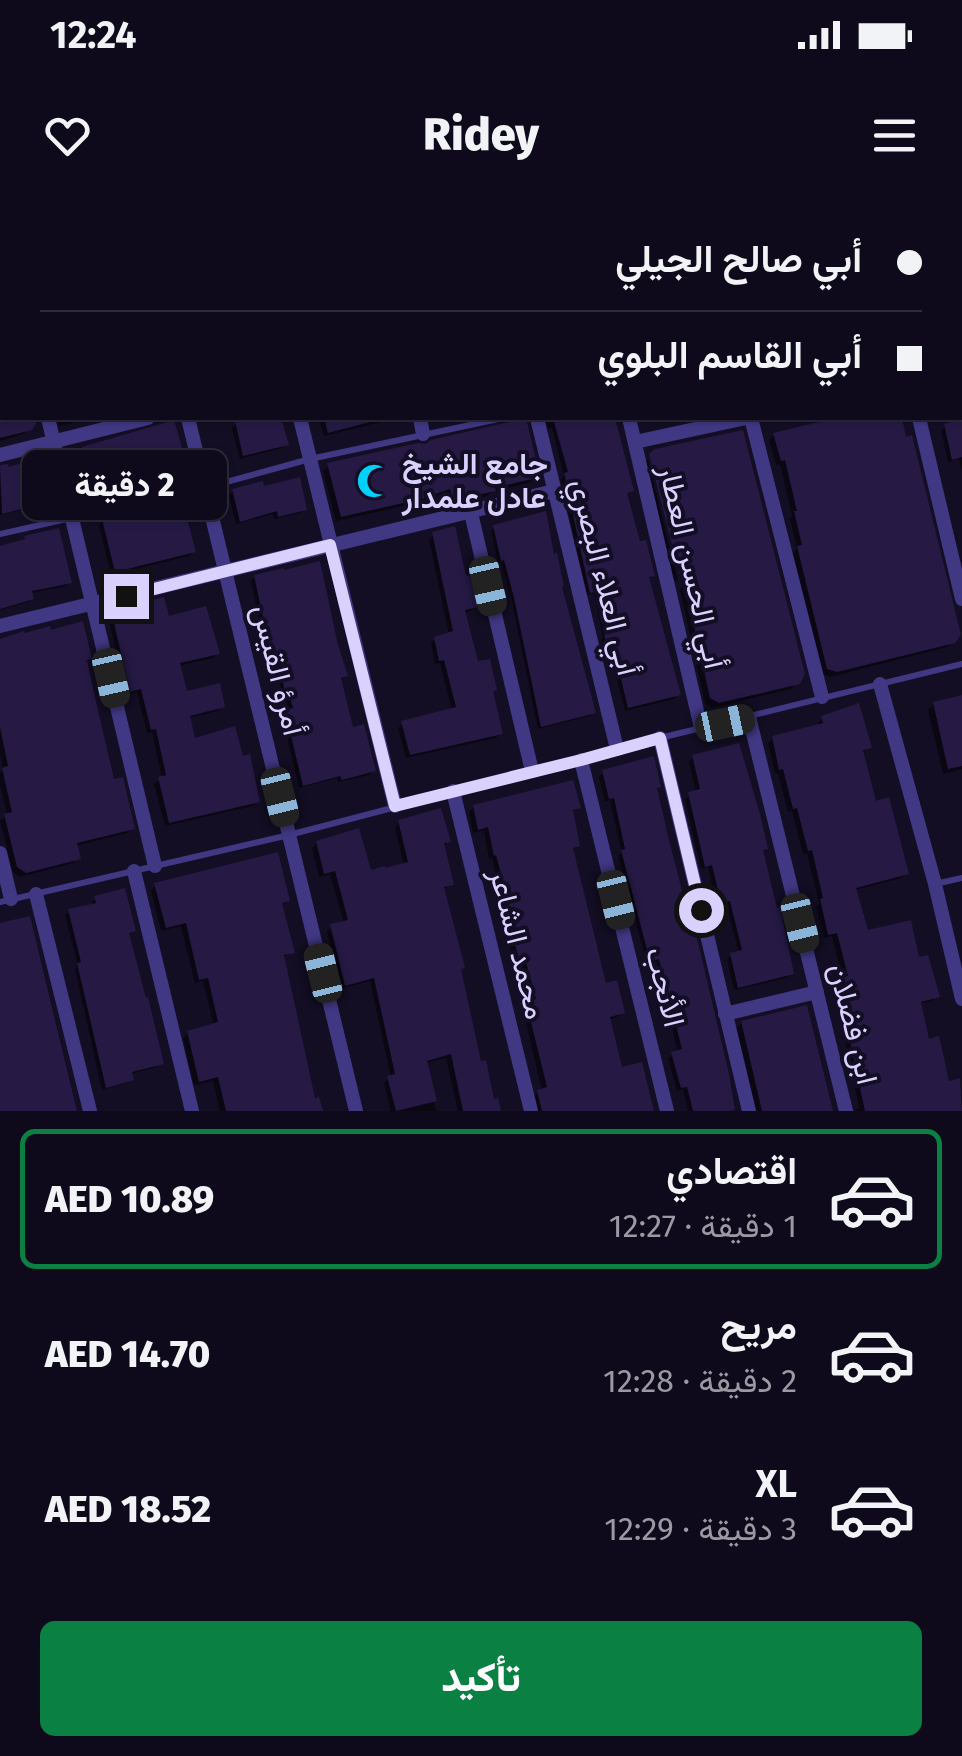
<!DOCTYPE html>
<html lang="ar">
<meta charset="utf-8">
<style>
:root{--surface:#0e0a1b;--page:#1c1828;--text:#f1f3f6;--muted:#9b9aa3;--line:#2e2b3a;--accent:#0b8043}
body{margin:0;font-family:"Fira Sans",Vazirmatn,sans-serif;background:var(--page);color:var(--text);direction:rtl;height:100vh;display:flex;flex-direction:column;font-size:38px;white-space:nowrap}
*{box-sizing:border-box;margin:0}
p{font-size:32px;color:var(--muted)}
.icon{flex:none;width:55px;height:55px;fill:none;stroke:currentColor;stroke-width:2;stroke-linecap:round;stroke-linejoin:round}
.map{position:relative;height:911px;overflow:hidden;direction:ltr}
.drawer{display:flex;flex-direction:column;background:var(--surface);flex:1}
.drawer>*{flex:none}
.top-card{position:absolute;left:0px;top:0px;width:962px;height:220px;box-shadow:0 2px 8px #0004,0 0 0 2px var(--line);direction:rtl;display:grid;align-content:center;height:220px;padding:0 40px;background:var(--surface)}
.end{position:absolute;width:45px;height:45px;margin:-22px;border:12px solid #dad1ff;background:#111;box-shadow:0 0 0 5px #111}
.from{border-radius:50%}
.bubble{position:absolute;height:70px;border-radius:15px;background:var(--surface);box-shadow:0 2px 8px #0004,0 0 0 2px var(--line);font-size:32px;font-weight:800;line-height:70px;text-align:center;direction:rtl}
.car{position:absolute;width:30px;height:60px;margin:-30px -15px;border-radius:12px;box-shadow:0 0 8px 2px #0007;background:linear-gradient(#222 24%,#8ab4d8 0 40%,#222 0 76%,#8ab4d8 0 86%,#222 0)}
.top-card b{display:flex;align-items:center;gap:35px;height:95px;font-size:38px}
.top-card b+b{border-top:2px solid var(--line)}
.top-card i{width:25px;height:25px;background:var(--text)}
ul{padding:18px 0 0;list-style:none}
li{display:flex;align-items:center;gap:30px;height:140px;margin:0 20px 15px;padding:0 20px;border:5px solid transparent;border-radius:15px}
li div{flex:1}
li b{display:block;font-size:38px}
li em{font-style:normal;font-weight:800}
li.current{border-color:var(--accent)}
li>.icon{width:90px;height:90px;stroke-width:1.5}
.action{display:flex;gap:20px;margin-top:auto;padding:20px 40px}
.action a{flex:1;height:115px;border-radius:15px;background:var(--accent);color:#fff;font-size:40px;font-weight:800;line-height:115px;text-align:center}
.status{display:flex;justify-content:space-between;align-items:center;height:70px;padding:0 50px;background:var(--surface);direction:ltr}
.status svg{height:28px;fill:currentColor}
header{display:flex;justify-content:space-between;align-items:center;height:130px;padding:0 40px;background:var(--surface);font-size:45px;font-weight:800}
.map>svg:first-child{display:block}
.shadow{fill:#0007}
.building{fill:#261a45}
.lines{fill:none;stroke-linecap:round;stroke-linejoin:round}
.service{stroke:#413884;stroke-width:6}
.minor{stroke:#413884;stroke-width:14}
.route{stroke:#dad1ff;stroke-width:12}
.labels{text-anchor:middle;dominant-baseline:central;stroke-width:8;stroke-linejoin:round;paint-order:stroke}
.poi-label{font-size:30px;font-weight:bold;fill:#dad1ff;stroke:#130e24;text-anchor:start}
.street-label{font-size:30px;fill:#dad1ff;stroke:#130e24}
</style>
<div class="status"><b>12:24</b><svg viewBox="0 0 49 12"><path d="M0 12V9h3v3zM5 12V6h3v6zM10 12V3h3v9zM15 12V0h3v12zM26 1h20v11H26zM47 4h2v5h-2z"/></svg></div>
<header><svg class="icon" aria-label="menu" viewBox="0 0 24 24"><path d="M4 6h16M4 12h16M4 18h16"/></svg>Ridey<svg class="icon" aria-label="heart" viewBox="0 0 24 24"><path d="M12 20l-8-8c-3-5 5-10 8-4 3-6 11-1 8 4z"/></svg></header>
<div class="map">
<svg width="962" height="911" viewBox="0 0 962 911">
<rect width="100%" height="100%" fill="#130e24"/>
<path class="shadow" d="M82 0H112L113 2H82Z
M160 0H227V2H160Z
M266 0H342V1L267 2Z
M391 0H441L442 2H391Z
M478 0H507L508 2H479Z
M646 0H701L702 2H637Z
M747 0H823L818 2H748Z
M960 9 962 12V67L960 68Z
M960 139H962V272L959 259 948 262 941 230 954 223 953 218H960Z
M2 160V218H33L34 221 24 234 0 241V161Z
M57 218H94L59 226Z
M262 218H279L286 244 282 248 240 259 232 228 236 224Z
M319 218H397L324 236Z
M545 218H608L631 290 625 294 638 345 652 375 648 380 678 495 674 499 625 511 614 468 609 469 601 439 603 438 594 393 587 395 561 279 564 276 552 228 548 229Z
M835 218H899L953 441 947 447 830 477 822 474 793 353 797 349 790 319 792 316 780 264 776 265 769 240 774 235 836 220Z
M83 249 188 278 170 292 125 302 121 288 88 298 78 255Z
M652 255 798 482 791 489 712 508 705 504 678 380 674 381 645 262 648 259 680 389 685 388Z
M41 260 51 300 47 304 0 315V271Z
M329 266 538 276 532 282 492 292 487 296 447 304 445 293 413 304 336 321 323 271Z
M262 289 304 309 300 313 274 319 273 314 236 324 229 295 233 291Z
M103 321 193 351 189 356 111 375 99 325Z
M495 327 561 385 593 512 589 516 538 529 512 402 501 362 498 363 491 331Z
M434 335 465 379 475 406 471 411 463 413 476 464 490 492 500 533 496 538 406 558 398 528 403 524 452 511 440 463 435 464 431 443 435 439 449 435 429 339Z
M25 338 69 382 66 386 30 393 32 399 28 402 0 410V348L21 342Z
M255 377 345 476 341 480 351 530 373 571 369 575 338 582 337 578 299 588 282 516 289 511 285 494 282 495 272 452 266 454 251 381Z
M118 411 167 419 217 454 213 458 178 466 185 494 222 506 218 511 188 518 193 541 258 601 253 606 165 626 154 584 162 578 152 532 147 533 137 492 126 495 109 421Z
M0 441 90 458 85 463 112 582 132 628 127 633 75 646 78 658 73 663 20 677 13 672 0 621 7 615 0 585V573L3 570 0 553Z
M962 497V569L943 574 928 510 934 505Z
M823 519 869 547 861 553 874 604 906 673 902 678 854 690 866 733 917 760 937 796 932 801 919 804 927 842 947 884 958 881 962 898V911H855L859 907 833 786 843 780 832 736 824 738 816 706 819 703 807 653 803 654 792 611 788 612 778 573H775L768 543 773 538 819 527 818 523Z
M693 557 766 648 761 653 791 773 787 778 734 790 727 759 732 755 739 753 726 704 717 706 708 667 701 669 685 599 696 592 689 562Z
M603 573 654 590 733 909 730 911H688L683 889 677 891 668 858 678 853 656 761 647 764 618 656 622 653 610 600 605 602 599 577Z
M474 607 578 608 571 613 578 645 573 650 604 786 622 812 617 817 608 820 620 870 652 911H537L533 897 542 891 523 809 531 803 522 765 515 767 506 733 509 731 501 695 492 658 489 659 484 630 473 633 469 612Z
M399 622 448 641 443 647 451 684 443 690 479 864 492 902 499 911H458L446 858 425 863 436 911H391L384 883 391 877 370 781 340 789 327 731 332 727 344 723 330 674 319 677 312 648 317 643 370 673 404 666 395 627Z
M156 685 288 700 280 705 292 752 282 758 313 901 320 911H220L213 881 194 885 183 838 188 833 214 826 203 781 195 783 181 726 161 731 151 690Z
M96 698 133 731 127 735 161 863 157 867 130 874 131 879 128 882 102 890 75 769 78 766 65 715 69 712 93 706 92 702Z
M742 823 830 911H755L736 829Z"/>
<path class="building" d="M0 218H38V220L32 230 0 238Z
M251 218H281L289 245 243 256 235 221Z
M324 218H373L374 221 328 233Z
M526 218 540 277 495 288 496 291 453 300 450 289 421 299 341 317 327 263 418 243 426 244 431 240Z
M553 218H615L634 291 627 293 640 341 646 340 655 376 649 377 681 495 628 508 618 466 612 467 604 433H606L598 391 590 393 564 273 568 272Z
M836 218H902L906 237 912 235 961 435 955 443 837 472 827 469 797 346 802 345 794 311H797L785 260 781 261 773 233Z
M962 218V257L952 260 944 224Z
M174 220 191 279 177 282 178 287 130 298 126 284 93 294 82 247Z
M743 230 805 474 800 484 719 503 710 498 683 375 680 376 649 254 655 249Z
M42 257 53 301 2 314 0 265 8 264 9 267Z
M300 277 307 310 278 317 277 311 240 322 232 289 263 281 264 286Z
M182 300 196 352 115 372 102 319Z
M546 311 554 354 557 353 564 386 562 387 596 513 541 527 514 398 504 360 501 361 493 325Z
M455 326 466 376 470 375 478 407 465 410 478 461 490 459 497 490 493 491 503 534 410 555 401 521 456 507 444 460 439 461 434 437 453 431 432 332Z
M59 328 72 383 32 391 34 399 0 409V346L25 339 24 336Z
M320 361 338 445 348 476 341 478 353 527 364 524 376 571 342 580 340 576 303 586 285 510 293 508 288 492H285L276 450 270 451 254 375 284 368V370Z
M164 397 169 416 206 406 220 454 180 463 187 491 220 483 225 507 190 516 195 538 235 526 243 556 250 554 260 602 169 623 158 577 166 575 156 529 151 530 141 489 130 492 112 414 116 409Z
M83 421 92 459 87 460 94 493 114 579 123 577 135 629 77 643 81 659 26 673 17 667 4 614 12 612 2 568 8 566 0 527V439L24 431 25 433 50 426 51 430Z
M962 495V566L948 569 933 502Z
M859 503 872 548 863 550 876 601 889 597 909 674 856 688 868 730 911 720 919 757 928 755 940 797 921 802 929 839 939 836 949 881 960 878 962 911H865L837 779 848 776 837 733 828 735 820 699 823 698 812 650 808 651 797 608 793 609 783 569 779 570 772 536 823 523 821 516Z
M739 543 760 614 768 649 763 650 777 708H780L794 774 738 788 730 753 742 750 730 701 721 703 712 665 705 667 688 592 700 589 692 555Z
M654 556 661 587 657 588 668 636 689 718 692 717 729 874 735 910 730 911H693L687 887 681 888 671 852 682 849 659 759 650 761 621 650 625 649 614 598 609 599 602 570Z
M573 580 581 608 573 610 580 646 573 648 606 783 617 780 625 813 610 817 622 867 642 862 654 911H542L539 899 537 890 547 887 526 802 536 799 526 762 520 763 510 726 513 725 505 689 496 655 494 656 488 627 478 630 473 605Z
M441 608 451 642 444 643 454 685 444 687 465 768 461 769 481 861 486 860 494 899 498 898 501 911H463L451 854 427 861 437 901 396 911 387 876 395 874 374 778 345 786 330 724 348 720 335 671 324 674 316 641 359 628 371 670 385 666V668L408 662 398 620Z
M278 652 290 701 282 703 295 753 284 755 315 898 319 897 323 911H226L218 877 199 882 187 831 218 822 208 778 199 780 186 723 166 728 154 683Z
M125 688 136 731 129 733 146 798 148 797 164 864 132 872 134 880 106 888 77 763 81 762 68 709 96 703 94 696Z
M30 716 59 837 77 911H0V723Z
M807 805 833 911H762L741 821Z"/>
<g class="lines">
<path class="service" d="M0 334 204 288 310 259 503 218
M935 684 962 678
M0 702 289 635 660 538 962 464"/>
<path class="minor" d="M135 0V2
M247 0 248 2
M367 0V2
M461 0 462 2
M548 0 549 2
M718 0V2
M891 0V2
M929 2 939 0
M0 24 2 34
M960 84H962
M48 218 155 666
M188 218 356 911
M300 218 395 606
M420 218 423 234
M537 218 617 549
M629 218 701 528
M751 218 822 497
M919 218 962 399
M635 242 746 218
M0 255 148 218
M471 313 532 571
M0 426 554 291
M880 484 935 684 962 799
M749 517 846 911
M660 538 749 911
M581 560 667 911
M453 591 531 911
M0 653 11 699
M134 671 192 911
M36 694 90 911
M725 814 817 792"/>
</g>
<g class="lines">
<path class="route" d="M126 396 330 345 395 606 581 560 660 538 701 710"/>
</g>
<defs>
<g id="mosque-bare" transform="scale(2.7)"><path d="M3.5-4.9A6 6 0 1 0 3.5 4.9A5 5 0 1 1 3.5-4.9Z" fill="#00d0fc" stroke="#130e24" stroke-width="2.5" paint-order="stroke"/></g>
</defs>
<g fill-rule="evenodd">
<use href="#mosque-bare" x="374" y="281"/>
</g>
<g class="labels">
<g class="poi-label">
<text x="402" y="264">جامع الشيخ<tspan x="402" dy="34">عادل علمدار</tspan></text>
</g>
<g class="street-label">
<text transform="translate(692 367) rotate(77)">أبي الحسن العطار</text>
<text transform="translate(604 377) rotate(76)">أبي العلاء البصري</text>
<text transform="translate(278 470) rotate(76)">أمرؤ القيس</text>
<text transform="translate(518 744) rotate(76)">محمد الشاعر</text>
<text transform="translate(665 787) rotate(76)">الأنجب</text>
<text transform="translate(853 824) rotate(76)">ابن فضلان</text>
</g>
</g>
</svg>
<i class="end from" style="left:701px;top:710px"></i>
<i class="end" style="left:126px;top:396px"></i>
<div class="bubble" style="left:22px;top:250px;width:205px">2 دقيقة</div>
<i class="car" style="left:488px;top:386px;rotate:167deg"></i>
<i class="car" style="left:111px;top:478px;rotate:167deg"></i>
<i class="car" style="left:725px;top:523px;rotate:78deg"></i>
<i class="car" style="left:280px;top:597px;rotate:166deg"></i>
<i class="car" style="left:616px;top:700px;rotate:166deg"></i>
<i class="car" style="left:800px;top:723px;rotate:166deg"></i>
<i class="car" style="left:323px;top:773px;rotate:346deg"></i>
<div class="top-card">
<b><i class="from"></i>أبي صالح الجيلي</b>
<b><i></i>أبي القاسم البلوي</b>
</div>
</div>
<section class="drawer">
<ul>
<li class="current"><svg class="icon" aria-label="car" viewBox="0 0 24 24"><path d="M5 17H2v-5l4-1 3-4h7l3 4 3 1v5h-3M9 17h6M6 11h13"/><circle cx="7" cy="17" r="2"/><circle cx="17" cy="17" r="2"/></svg><div><b>اقتصادي</b><p>1 دقيقة · 12:27</p></div><em>AED 10.89</em></li>
<li><svg class="icon" aria-label="car" viewBox="0 0 24 24"><path d="M5 17H2v-5l4-1 3-4h7l3 4 3 1v5h-3M9 17h6M6 11h13"/><circle cx="7" cy="17" r="2"/><circle cx="17" cy="17" r="2"/></svg><div><b>مريح</b><p>2 دقيقة · 12:28</p></div><em>AED 14.70</em></li>
<li><svg class="icon" aria-label="car" viewBox="0 0 24 24"><path d="M5 17H2v-5l4-1 3-4h7l3 4 3 1v5h-3M9 17h6M6 11h13"/><circle cx="7" cy="17" r="2"/><circle cx="17" cy="17" r="2"/></svg><div><b>XL</b><p>3 دقيقة · 12:29</p></div><em>AED 18.52</em></li>
</ul>
<div class="action"><a>تأكيد</a></div>
</section>
